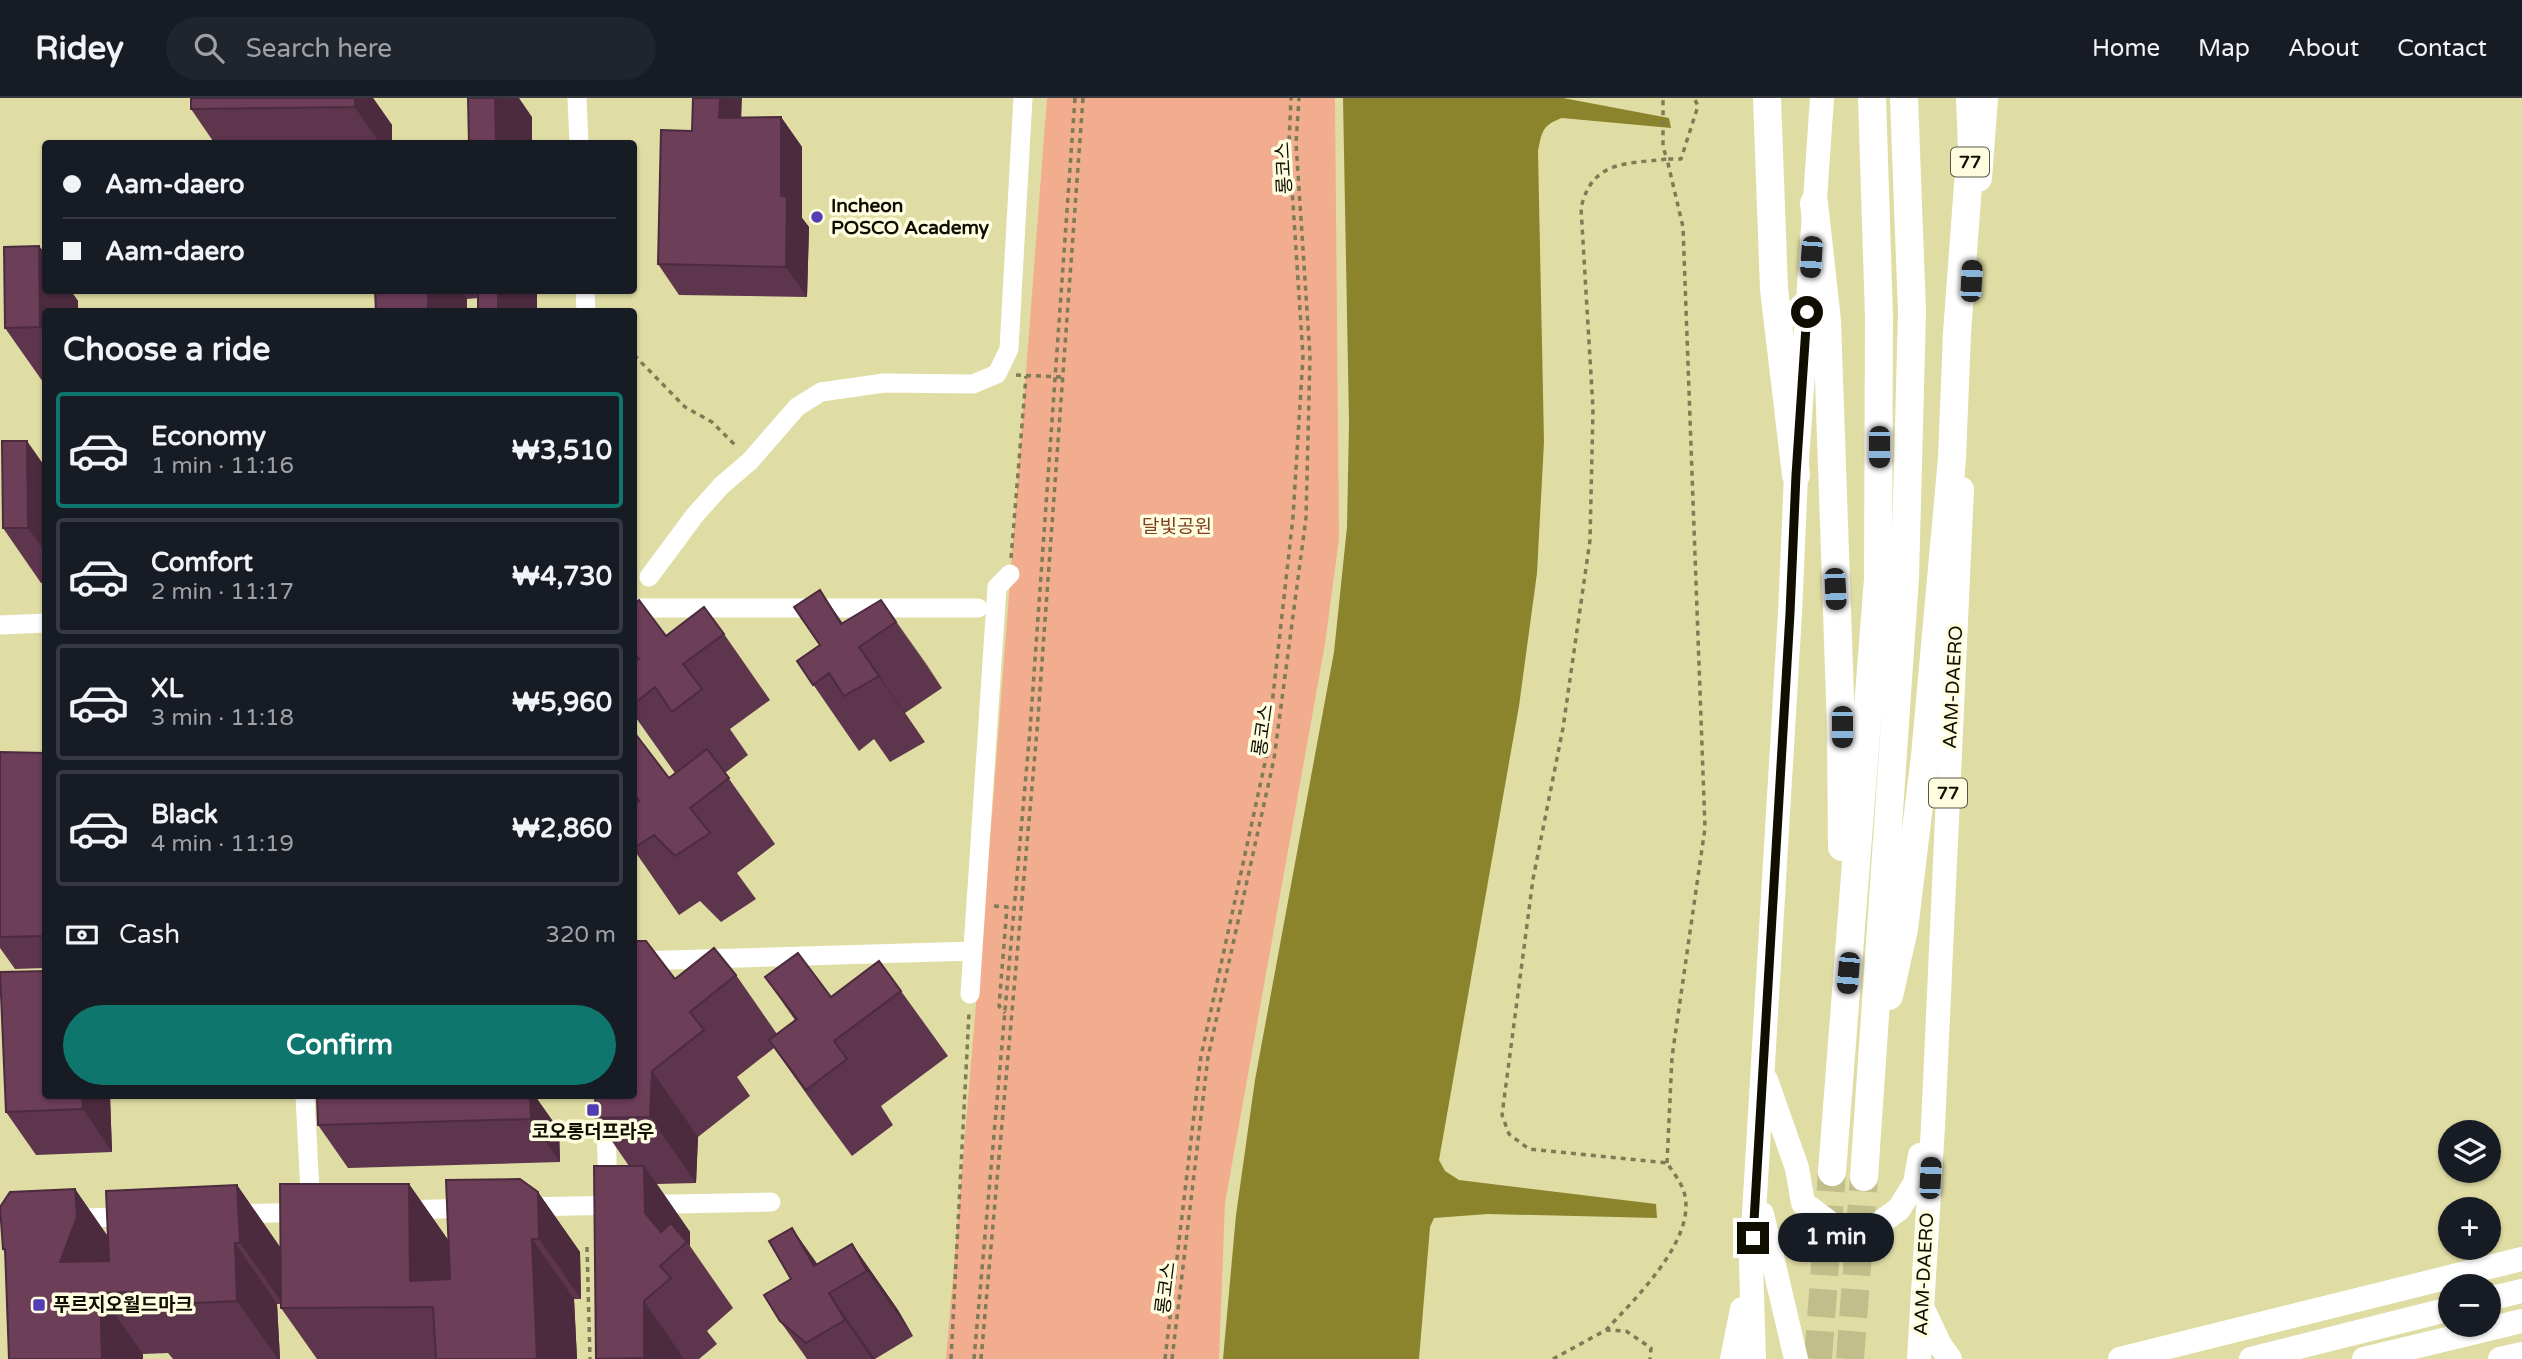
<!DOCTYPE html>
<meta charset="utf-8">
<style>
:root{--surface:#171b24;--page:#20242c;--text:#f1f3f6;--muted:#9ea1a6;--line:#363941;--accent:#0f766e}
body{margin:0;font-family:"Varela Round","Noto Sans KR",sans-serif;background:var(--page);color:var(--text);height:100vh;display:flex;flex-direction:column;font-size:26px;white-space:nowrap}
*{box-sizing:border-box;margin:0}
p{font-size:23px;color:var(--muted)}
.icon{flex:none;width:38px;height:38px;fill:none;stroke:currentColor;stroke-width:2;stroke-linecap:round;stroke-linejoin:round}
.map{position:relative;flex:1;overflow:hidden}
.drawer{position:absolute;left:42px;top:210px;width:595px;height:791px;display:flex;flex-direction:column;background:var(--surface);border-radius:7px;box-shadow:0 2px 5px #0004}
.drawer>*{flex:none}
.hud{position:absolute;left:42px;top:42px;width:595px;height:154px;border-radius:7px;box-shadow:0 2px 5px #0004;display:grid;align-content:center;height:154px;padding:0 21px;background:var(--surface)}
.controls{position:absolute;left:2438px;top:1022px;display:grid;gap:14px}
.controls a{display:grid;place-items:center;width:63px;height:63px;border-radius:50%;background:var(--surface);box-shadow:0 2px 5px #0004;font-size:35px}
.end{position:absolute;width:32px;height:32px;margin:-16px;border:9px solid #100e00;background:#fff;box-shadow:0 0 0 4px #fff}
.from{border-radius:50%}
.bubble{position:absolute;height:49px;border-radius:24px;background:var(--surface);box-shadow:0 2px 5px #0004;font-size:23px;font-weight:700;line-height:49px;text-align:center}
.car{position:absolute;width:21px;height:42px;margin:-21px -10px;border-radius:9px;box-shadow:0 0 5px 2px #0007;background:linear-gradient(#222 24%,#8ab4d8 0 40%,#222 0 76%,#8ab4d8 0 86%,#222 0)}
.hud b{display:flex;align-items:center;gap:24px;height:66px;font-size:26px}
.hud b+b{border-top:2px solid var(--line)}
.hud i{width:18px;height:18px;background:var(--text)}
ul{padding:0;list-style:none}
li{display:flex;align-items:center;gap:21px;height:116px;margin:0 14px 10px;padding:0 7px;border:4px solid var(--line);border-radius:7px}
li div{flex:1}
li b{display:block;font-size:26px}
li em{font-style:normal;font-weight:700}
li.on{border-color:var(--accent)}
li>.icon{width:63px;height:63px;stroke-width:1.5}
h2{padding:0 21px;font-size:32px;line-height:84px}
.pay{display:flex;align-items:center;gap:18px;height:77px;padding:0 21px;font-size:26px}
.pay p{margin-inline-start:auto}
.action{display:flex;gap:14px;margin-top:auto;padding:14px 21px}
.action a{flex:1;height:80px;border-radius:42px;background:var(--accent);color:#fff;font-size:28px;font-weight:700;line-height:80px;text-align:center}
header{display:flex;align-items:center;gap:42px;box-sizing:border-box;height:98px;padding:0 35px;background:var(--surface);border-bottom:2px solid var(--line)}
header strong{font-size:33px}
nav{display:flex;gap:38px;margin-inline-start:auto;font-size:24px}
.search{width:490px;height:63px;background:var(--page);display:flex;align-items:center;gap:18px;box-sizing:border-box;padding:0 24px;border-radius:38px;color:var(--muted);font-size:26px}
.map>svg:first-child{display:block}
.green{fill:#f1ad8e}
.water{fill:#8b842c}
.lines{fill:none;stroke-linecap:round;stroke-linejoin:round}
.highway-tunnel{stroke:#c1be8b;stroke-width:28;stroke-dasharray:28 14;stroke-linecap:butt}
.path{stroke:#7e7b56;stroke-width:3.5;stroke-dasharray:5 5;stroke-linecap:butt}
.minor{stroke:#fff;stroke-width:19}
.major{stroke:#fff;stroke-width:24}
.highway{stroke:#fff;stroke-width:28}
.wall{fill:#5d354c}
.shaded-wall{fill:#4c2b3e}
.building{fill:#6c3e58;stroke:#4c2b3e;stroke-width:2}
.route{stroke:#100e00;stroke-width:9}
.poi-dot{fill:#533db4;stroke:#fefde0;stroke-width:2.5}
.labels{text-anchor:middle;dominant-baseline:central;stroke-width:7;stroke-linejoin:round;paint-order:stroke}
.shield{fill:#fefde0;stroke:#575643;stroke-width:2}
.shield-label{font-size:18px;font-weight:bold;fill:#100e00}
.street-label{font-size:19px;fill:#100e00;stroke:#fefde0}
.poi-label{font-size:19px;font-weight:bold;fill:#100e00;stroke:#fefde0;text-anchor:start}
.park-label{font-size:19px;fill:#804020;stroke:#fefde0}
</style>
<header>
<strong>Ridey</strong>
<div class="search"><svg class="icon" aria-label="search" viewBox="0 0 24 24"><circle cx="10" cy="10" r="6"/><path d="M15 15l6 6"/></svg>Search here</div>
<nav><a>Home</a><a>Map</a><a>About</a><a>Contact</a></nav>
</header>
<div class="map">
<svg width="2522" height="1261" viewBox="0 0 2522 1261">
<rect width="100%" height="100%" fill="#e0dda4"/>
<path class="green" d="M1047 0H1335L1339 441 1325 546 1225 1105 1219 1261H946L993 705Z"/>
<path class="water" d="M1343 0H1563L1669 20 1671 30 1562 20C1542 27 1542 34 1538 53L1544 344 1537 475 1519 608 1439 1062 1445 1073 1459 1082 1656 1106 1657 1120 1488 1116 1434 1120 1430 1129 1419 1261H1223L1236 1117 1255 982 1334 554 1347 429 1349 324Z"/>
<g class="lines">
<path class="highway-tunnel" d="M1818 1261 1832 1074
M1850 1261 1864 1079"/>
<path class="path" d="M634 257 685 309 712 324 737 349
M1016 277 1063 279
M1011 460 1026 278
M994 808 1007 809 999 908 1005 915
M1667 1065 1672 959 1705 730 1683 129 1667 61H1681L1698 8 1694 0
M587 1149 590 1261
M1606 1232C1635 1201 1698 1140 1684 1094 1681 1084 1673 1074 1667 1065L1529 1051 1509 1036 1502 1017 1533 781 1563 630 1590 442 1593 311 1581 110C1592 62 1626 66 1667 61L1663 49V0
M951 1261 969 915
M974 1261 1030 632 1075 0
M981 1261 1037 633 1083 0
M1165 1261 1201 958 1266 660 1293 419 1303 258 1289 45 1291 0
M1172 1261 1208 959 1274 661 1306 420 1310 258 1296 45 1299 0
M1553 1261 1606 1232 1626 1233 1651 1250 1650 1261"/>
<path class="minor" d="M577 0 579 46
M585 192 586 214
M649 479 695 417 721 388 750 363 797 309 821 294 884 285 973 286 997 276 1009 251 1023 0
M634 510H978
M0 527 46 525
M634 863 973 853
M970 896 997 489 1010 476
M305 998 311 1112
M605 998 608 1092
M522 1109 771 1104
M403 1112 471 1110
M232 1116 307 1114
M71 1120 132 1119"/>
<path class="major" d="M1968 0 1970 51
M1766 982 1797 1070 1803 1105 1838 1131 1869 1133 1899 1111 1915 1085 1920 1057
M1762 1116 1796 1261
M2488 1201 2522 1193
M1924 1213 1940 1247 1950 1261
M1732 1261 1742 1211
M1754 1261 1751 1166 1790 515 1796 377 1822 0
M1919 1261 1933 1028 1962 391
M2120 1261 2522 1161
M2251 1261 2450 1211
M2364 1261 2522 1223
M2500 1261 2522 1256"/>
<path class="highway" d="M1767 0 1774 191 1796 377
M1978 80 1984 0
M1814 105 1827 223 1841 629 1842 749
M1889 898 1904 831 1925 658 1952 360 1957 235 1970 60
M1832 1074 1878 481 1879 218 1872 0
M1864 1079 1905 479 1912 214 1904 0"/>
</g>
<path class="wall" d="M191 0H373L392 27V46H215L191 11Z
M781 19 802 49V120L809 129 807 199 679 197 658 166 692 33 741 20Z
M39 148 46 157V192H70L78 203V214H46V284H43L5 230Z
M375 192H537V214H478V200L467 201Z
M46 370V485H41L3 430Z
M881 502 942 590 905 615 925 644 890 664 874 641 859 653 797 563Z
M634 506 666 538 724 536 770 602 730 631 748 657 725 675 775 746 737 775 756 801 721 824 700 803 679 817 634 752V707L637 704 634 699V641L669 680 675 675 634 617V565L638 562 634 556Z
M0 654 46 655V870L15 871 0 850Z
M736 877 777 936 795 922 765 879 831 899 901 893 948 958 881 1008 893 1027 852 1058 815 1008 774 950 737 979 750 998 698 1039 696 1085 657 1086 690 1134V1148L733 1210 707 1233 717 1246 699 1261H596L629 1068 596 1020 675 881Z
M46 998H110L112 1054 36 1057 6 1014Z
M317 998H535L559 1032 560 1064 348 1070 318 1027Z
M409 1086 448 1142 538 1094 580 1154 581 1201H574L577 1261H317L281 1210V1206H277L280 1261H173L168 1255 143 1256 5 1155 3 1151 75 1091 108 1139 237 1087 280 1149Z
M852 1146 898 1212 913 1238 875 1261H807L780 1223 817 1166Z"/>
<path class="shaded-wall" d="M355 0H373L392 27V46H380L355 9Z
M495 0H519L532 19V46H496Z
M720 0H742L740 50 719 20Z
M781 19 802 49V120L809 129 807 199 786 169 781 98Z
M39 148 46 157V192H70L78 203V214H46V237L40 229Z
M428 192H461L467 201V214H428Z
M498 192H537V214H498Z
M27 343 46 370V455L28 430Z
M820 492 859 549 925 644 841 526Z
M881 502 927 567 942 590Z
M652 973 698 1039 696 1085 650 1019Z
M82 998H110L112 1054 83 1011Z
M530 998H535L559 1032 560 1064 531 1021Z
M644 1068 690 1134V1148L687 1144 674 1156 645 1115Z
M409 1086 451 1146 452 1236 433 1209 410 1183Z
M237 1087 280 1149 283 1206 240 1145Z
M75 1091 118 1153 100 1195 143 1256V1261H102L60 1164Z
M538 1094 580 1154 581 1201 539 1141Z
M792 1130 835 1191 814 1168Z
M532 1141 574 1201 577 1261H537Z
M235 1145 277 1206 280 1261H278L237 1203Z
M852 1146 898 1212 913 1238 867 1173Z
M829 1195 875 1261H872L845 1222Z
M644 1203 684 1261H645Z"/>
<path class="building" d="M191 0H355V9L191 11Z
M468 0H495L496 46H469Z
M693 0H720L719 20 781 19V98L787 99 786 169 658 166 661 32 692 33Z
M39 148 40 229 5 230 4 149Z
M375 192H428V214H376Z
M478 192H498V214H478Z
M2 343H27L28 430H3Z
M820 492 841 526 881 502 896 524 859 549 879 578 844 598 829 575 813 587 797 563 820 547 794 509Z
M639 502 666 538 704 509 724 536 683 566 702 591 672 614 655 589 634 606V565L639 561 634 554V506Z
M637 638 669 680 707 651 729 680 690 710 710 735 675 758 654 737 634 750V707L639 703 634 695V641Z
M0 654 46 655V838L0 839Z
M634 843H646L675 881 714 850 736 877 690 914 704 932 652 973 650 1019 596 1020 595 998H634Z
M798 855 831 899 879 863 901 893 834 943 847 961 806 992 769 942 797 921 765 879Z
M46 873V998H82L83 1011 6 1014 0 874Z
M317 998H530L531 1021 318 1027Z
M594 1068H644L645 1115 661 1134 671 1125 687 1144 660 1168 671 1180 644 1203V1260L596 1261Z
M520 1081 538 1094 539 1141H532L537 1261H436L433 1209 281 1210 280 1086H409L410 1183 450 1181 446 1082Z
M237 1087 240 1145H235L237 1203 135 1208V1194L100 1195 102 1261H9L5 1151H3L0 1109 10 1094 75 1091 77 1119 60 1164 109 1163 106 1093Z
M792 1130 814 1168 852 1146 867 1173 829 1195 845 1222 806 1245 780 1223 764 1197 791 1181 769 1143Z"/>
<g class="lines">
<path class="route" d="M1753 1140 1790 515 1796 377 1807 214"/>
</g>
<g class="poi-dot">
<circle cx="817" cy="119" r="7"/>
<rect x="586" y="1005" width="14" height="14" rx="3.5"/>
<rect x="32" y="1200" width="14" height="14" rx="3.5"/>
</g>
<g class="labels">
<g class="shield">
<rect x="1951" y="49.5" width="38" height="29" rx="5"/>
<rect x="1929" y="680.5" width="38" height="29" rx="5"/>
</g>
<g class="shield-label">
<text x="1970" y="64">77</text>
<text x="1948" y="695">77</text>
</g>
<g class="street-label">
<text transform="translate(1284 70) rotate(-93)">롱코스</text>
<text transform="translate(1953 589) rotate(-87)">AAM-DAERO</text>
<text transform="translate(1263 632) rotate(-82)">롱코스</text>
<text transform="translate(1924 1176) rotate(-87)">AAM-DAERO</text>
<text transform="translate(1166 1190) rotate(-83)">롱코스</text>
</g>
<g class="poi-label">
<text x="831" y="108">Incheon<tspan x="831" dy="22">POSCO Academy</tspan></text>
<text x="593" y="1034" text-anchor="middle">코오롱더프라우</text>
<text x="53" y="1207">푸르지오월드마크</text>
</g>
<g class="park-label">
<text x="1177" y="429">달빛공원</text>
</g>
</g>
</svg>
<div class="controls">
<a><svg class="icon" aria-label="layers" viewBox="0 0 24 24"><path d="M12 4l9 5-9 5-9-5zM3 14l9 5 9-5"/></svg></a>
<a>+</a>
<a>−</a>
</div>
<i class="end from" style="left:1807px;top:214px"></i>
<i class="end" style="left:1753px;top:1140px"></i>
<div class="bubble" style="left:1778px;top:1115px;width:116px">1 min</div>
<i class="car" style="left:1811px;top:159px;rotate:184deg"></i>
<i class="car" style="left:1971px;top:183px;rotate:3deg"></i>
<i class="car" style="left:1879px;top:349px;rotate:180deg"></i>
<i class="car" style="left:1835px;top:491px;rotate:177deg"></i>
<i class="car" style="left:1842px;top:629px;rotate:180deg"></i>
<i class="car" style="left:1848px;top:875px;rotate:185deg"></i>
<i class="car" style="left:1930px;top:1080px;rotate:3deg"></i>
<div class="hud">
<b><i class="from"></i>Aam-daero</b>
<b><i></i>Aam-daero</b>
</div>
<section class="drawer">
<h2>Choose a ride</h2>
<ul>
<li class="on"><svg class="icon" aria-label="car" viewBox="0 0 24 24"><path d="M5 17H2v-5l4-1 3-4h7l3 4 3 1v5h-3M9 17h6M6 11h13"/><circle cx="7" cy="17" r="2"/><circle cx="17" cy="17" r="2"/></svg><div><b>Economy</b><p>1 min · 11:16</p></div><em>₩3,510</em></li>
<li><svg class="icon" aria-label="car" viewBox="0 0 24 24"><path d="M5 17H2v-5l4-1 3-4h7l3 4 3 1v5h-3M9 17h6M6 11h13"/><circle cx="7" cy="17" r="2"/><circle cx="17" cy="17" r="2"/></svg><div><b>Comfort</b><p>2 min · 11:17</p></div><em>₩4,730</em></li>
<li><svg class="icon" aria-label="car" viewBox="0 0 24 24"><path d="M5 17H2v-5l4-1 3-4h7l3 4 3 1v5h-3M9 17h6M6 11h13"/><circle cx="7" cy="17" r="2"/><circle cx="17" cy="17" r="2"/></svg><div><b>XL</b><p>3 min · 11:18</p></div><em>₩5,960</em></li>
<li><svg class="icon" aria-label="car" viewBox="0 0 24 24"><path d="M5 17H2v-5l4-1 3-4h7l3 4 3 1v5h-3M9 17h6M6 11h13"/><circle cx="7" cy="17" r="2"/><circle cx="17" cy="17" r="2"/></svg><div><b>Black</b><p>4 min · 11:19</p></div><em>₩2,860</em></li>
</ul>
<div class="pay"><svg class="icon" aria-label="cash" viewBox="0 0 24 24"><path d="M3 7h18v10H3z"/><circle cx="12" cy="12" r="2"/></svg>Cash<p>320 m</p></div>
<div class="action"><a>Confirm</a></div>
</section>
</div>
